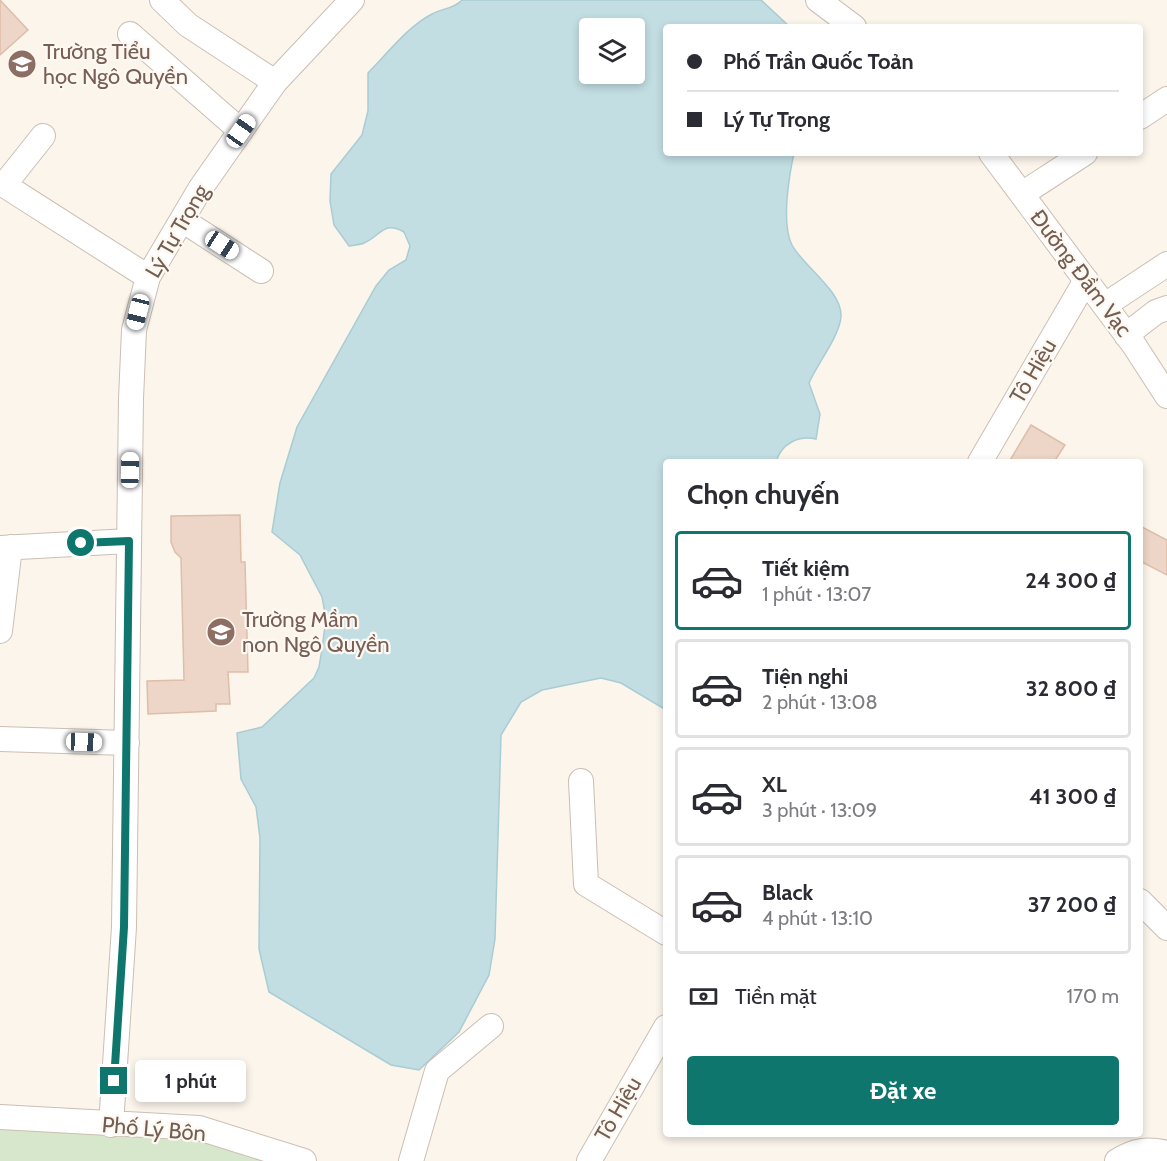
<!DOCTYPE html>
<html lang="vi">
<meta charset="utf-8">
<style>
:root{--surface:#fff;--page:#f7f7f7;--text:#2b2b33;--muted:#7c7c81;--line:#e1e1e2;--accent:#0f766e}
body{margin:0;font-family:Cabin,sans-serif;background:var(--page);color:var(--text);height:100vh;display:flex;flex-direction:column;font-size:22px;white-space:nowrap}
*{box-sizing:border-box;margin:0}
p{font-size:20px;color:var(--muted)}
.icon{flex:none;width:33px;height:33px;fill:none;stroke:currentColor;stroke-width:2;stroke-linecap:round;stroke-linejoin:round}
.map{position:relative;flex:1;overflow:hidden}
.drawer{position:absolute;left:663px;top:459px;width:480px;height:678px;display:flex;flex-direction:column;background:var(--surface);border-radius:6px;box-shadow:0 3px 9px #0003}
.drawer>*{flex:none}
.top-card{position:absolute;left:663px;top:24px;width:480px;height:132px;border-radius:6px;box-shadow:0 3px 9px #0003;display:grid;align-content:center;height:132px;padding:0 24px;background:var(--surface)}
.fabs{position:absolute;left:579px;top:18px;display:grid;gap:12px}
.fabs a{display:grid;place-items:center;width:66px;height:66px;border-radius:6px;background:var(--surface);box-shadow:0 3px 9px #0003;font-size:30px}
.end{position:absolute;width:27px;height:27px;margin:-14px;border:8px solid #0f766e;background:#fff;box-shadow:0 0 0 3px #fff}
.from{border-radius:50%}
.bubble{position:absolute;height:42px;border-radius:6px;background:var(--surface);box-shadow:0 3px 9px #0003;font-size:20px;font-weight:700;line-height:42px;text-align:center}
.car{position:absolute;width:18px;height:36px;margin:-18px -9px;border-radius:8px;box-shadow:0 0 4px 2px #0007;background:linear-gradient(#fff 24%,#345 0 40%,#fff 0 76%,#345 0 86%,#fff 0)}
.top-card b{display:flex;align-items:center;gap:21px;height:57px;font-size:22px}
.top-card b+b{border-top:2px solid var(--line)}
.top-card i{width:15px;height:15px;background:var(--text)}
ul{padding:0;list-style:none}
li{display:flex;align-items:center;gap:18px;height:99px;margin:0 12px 9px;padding:0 12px;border:3px solid var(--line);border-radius:6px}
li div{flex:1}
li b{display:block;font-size:22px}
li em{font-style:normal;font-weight:700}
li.selected{border-color:var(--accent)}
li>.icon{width:54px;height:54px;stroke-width:1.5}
h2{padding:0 24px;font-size:27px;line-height:72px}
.pay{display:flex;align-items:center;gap:15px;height:66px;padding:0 24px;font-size:22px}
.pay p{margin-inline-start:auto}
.button{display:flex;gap:12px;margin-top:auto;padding:12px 24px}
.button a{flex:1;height:69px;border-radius:6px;background:var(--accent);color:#fff;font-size:24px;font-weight:700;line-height:69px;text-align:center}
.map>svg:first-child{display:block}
.green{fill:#d7e7cb}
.water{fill:#c2dee3;stroke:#a9ccd3;stroke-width:1.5;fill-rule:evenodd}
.building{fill:#edd6c7;stroke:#debda9;stroke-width:1.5}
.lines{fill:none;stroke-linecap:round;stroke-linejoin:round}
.minor-casing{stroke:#ccbeb3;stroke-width:26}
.minor{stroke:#fff;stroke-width:24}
.route{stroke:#0f766e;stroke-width:8}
.labels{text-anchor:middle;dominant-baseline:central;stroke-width:4.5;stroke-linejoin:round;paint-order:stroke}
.education-label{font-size:22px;fill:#785e54;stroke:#fdf9f2;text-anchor:start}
.street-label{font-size:22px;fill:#745e51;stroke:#fdf9f2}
</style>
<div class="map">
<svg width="1167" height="1161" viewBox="0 0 1167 1161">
<rect width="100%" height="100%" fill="#fbf5ec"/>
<path class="green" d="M0 1117 199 1128 299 1161H0Z"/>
<path class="water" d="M462 0H761L790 27H666V153H794C789 176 781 224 792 245 803 266 842 291 841 316 840 336 817 364 809 383L820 414 816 439C798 435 781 444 776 462H666V710L621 683 601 678 542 690 521 702 501 735 495 939 489 975 459 1032 419 1070 391 1065 269 992 259 949 260 838 256 807 241 779 237 733 262 727 314 678 319 667 322 649 326 618 322 597 300 555 272 532 280 483 297 427 376 286 389 270 406 260 410 246 404 232C383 220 381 236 364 243 360 245 353 245 349 246L334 225 330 201 331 174 362 135 368 111V73C388 53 407 27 432 14 443 8 454 9 462 0ZM590 28H634V74H590Z"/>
<path class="building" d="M0 0 28 30 0 55Z
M1031 425 1065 445 1054 462H1009Z
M240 515 241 562H245L248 672H228L230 704H216V711L148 714 147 681 184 680 181 558 175 552 171 542V516Z
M1140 526 1167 540V575L1140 561Z"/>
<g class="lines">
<g class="minor-casing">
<path id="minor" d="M162 0 188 25 275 82
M818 0 854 27
M130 34 241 131
M1140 117 1167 99
M43 136 4 185 148 277
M991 153 1134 345 1167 396
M1022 194 1085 153
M182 220 261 271
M1105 305 1167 264
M1126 335 1156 312 1167 308
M980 462 1086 280
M0 548 129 541
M0 631 10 547
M0 739 127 743
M581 781 586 884 666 933
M1140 901 1167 928
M0 1117 199 1128 304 1161
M111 1125 124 927 131 399 134 330 148 277 200 189 275 82 352 0
M411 1161 437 1071 491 1026
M589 1161 666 1027
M1117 1161C1134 1150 1148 1148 1167 1153"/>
</g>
<use href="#minor" class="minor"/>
</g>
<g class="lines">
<path class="route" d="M81 543 129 541 124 927 114 1081"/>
</g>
<defs>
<g id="school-disc" transform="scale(1.5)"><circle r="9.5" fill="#8d6e63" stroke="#fdf9f2"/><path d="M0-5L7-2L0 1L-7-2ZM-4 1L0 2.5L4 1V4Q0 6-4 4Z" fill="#fff"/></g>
</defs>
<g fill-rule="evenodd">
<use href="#school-disc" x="22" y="64"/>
<use href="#school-disc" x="221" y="632"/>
</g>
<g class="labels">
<g class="education-label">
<text x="43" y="51">Trường Tiểu<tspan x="43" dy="25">học Ngô Quyền</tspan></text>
<text x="242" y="619">Trường Mầm<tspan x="242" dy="25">non Ngô Quyền</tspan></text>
</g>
<g class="street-label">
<text transform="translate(177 231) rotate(-60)">Lý Tự Trọng</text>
<text transform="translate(1081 273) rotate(53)">Đường Đầm Vạc</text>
<text transform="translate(1033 371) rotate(-60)">Tô Hiệu</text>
<text transform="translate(618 1109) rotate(-60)">Tô Hiệu</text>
<text transform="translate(154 1129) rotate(5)">Phố Lý Bôn</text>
</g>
</g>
</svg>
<div class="fabs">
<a><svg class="icon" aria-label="layers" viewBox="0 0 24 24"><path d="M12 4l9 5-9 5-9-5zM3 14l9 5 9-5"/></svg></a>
</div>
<i class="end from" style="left:81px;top:543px"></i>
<i class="end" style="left:114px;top:1081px"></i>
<div class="bubble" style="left:135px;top:1060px;width:111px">1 phút</div>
<i class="car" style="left:241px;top:131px;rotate:35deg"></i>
<i class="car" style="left:222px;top:245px;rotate:123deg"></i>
<i class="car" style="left:138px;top:312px;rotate:194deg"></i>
<i class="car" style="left:130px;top:470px;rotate:1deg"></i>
<i class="car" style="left:84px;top:742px;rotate:92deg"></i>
<div class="top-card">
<b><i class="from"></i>Phố Trần Quốc Toản</b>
<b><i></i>Lý Tự Trọng</b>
</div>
<section class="drawer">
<h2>Chọn chuyến</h2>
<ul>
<li class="selected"><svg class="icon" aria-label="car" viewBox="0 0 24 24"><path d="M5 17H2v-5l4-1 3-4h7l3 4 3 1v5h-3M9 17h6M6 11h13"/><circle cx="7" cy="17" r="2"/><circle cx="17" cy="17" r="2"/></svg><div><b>Tiết kiệm</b><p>1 phút · 13:07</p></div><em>24 300 ₫</em></li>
<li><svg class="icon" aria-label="car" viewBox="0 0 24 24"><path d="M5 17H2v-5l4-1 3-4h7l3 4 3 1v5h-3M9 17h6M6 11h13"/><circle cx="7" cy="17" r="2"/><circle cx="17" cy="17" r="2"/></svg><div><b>Tiện nghi</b><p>2 phút · 13:08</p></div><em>32 800 ₫</em></li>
<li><svg class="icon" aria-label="car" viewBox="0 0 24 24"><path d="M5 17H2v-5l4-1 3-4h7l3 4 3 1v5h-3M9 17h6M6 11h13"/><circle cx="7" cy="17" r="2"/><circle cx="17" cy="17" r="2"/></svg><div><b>XL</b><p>3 phút · 13:09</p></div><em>41 300 ₫</em></li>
<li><svg class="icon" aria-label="car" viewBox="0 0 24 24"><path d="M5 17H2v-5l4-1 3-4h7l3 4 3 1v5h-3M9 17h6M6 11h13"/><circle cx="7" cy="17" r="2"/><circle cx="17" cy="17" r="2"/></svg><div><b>Black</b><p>4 phút · 13:10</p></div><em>37 200 ₫</em></li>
</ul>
<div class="pay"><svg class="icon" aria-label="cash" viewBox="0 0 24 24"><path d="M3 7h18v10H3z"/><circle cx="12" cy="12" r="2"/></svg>Tiền mặt<p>170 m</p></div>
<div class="button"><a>Đặt xe</a></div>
</section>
</div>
